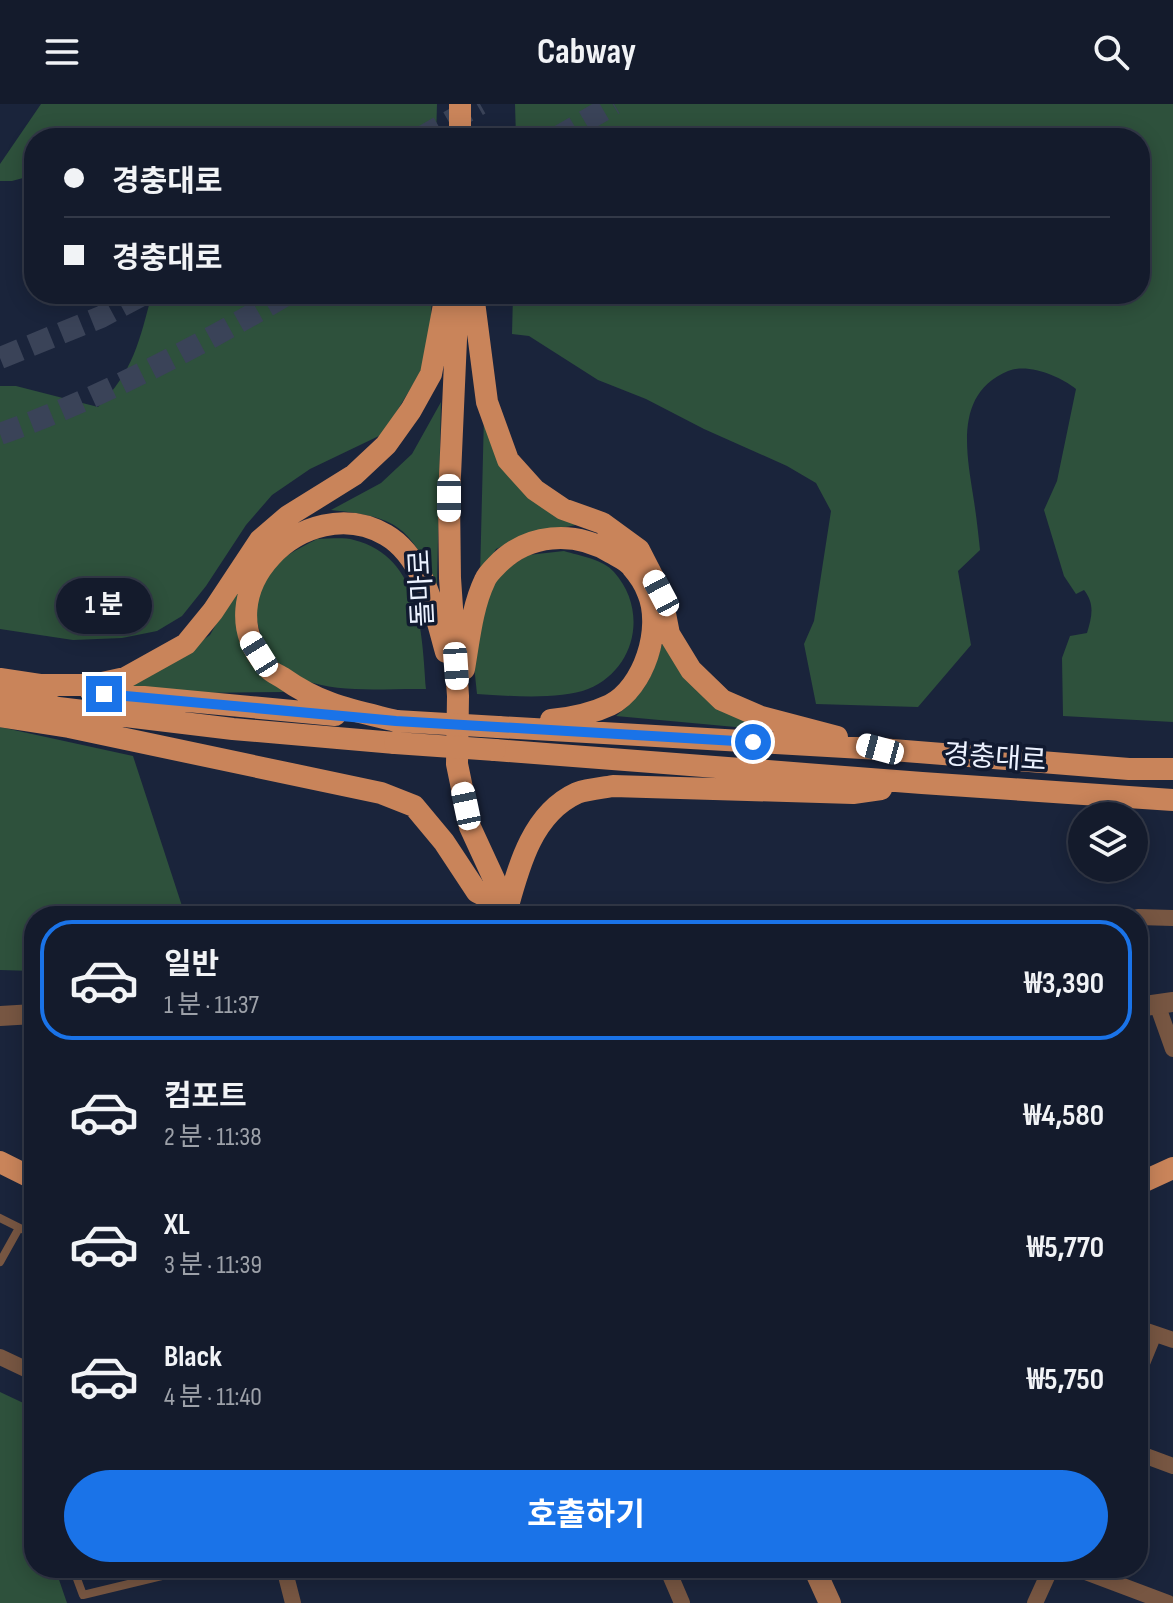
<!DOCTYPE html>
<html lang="ko">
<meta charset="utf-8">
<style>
:root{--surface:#141b2c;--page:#1d2434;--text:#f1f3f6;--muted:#9da1a9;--line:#333948;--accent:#1a73e8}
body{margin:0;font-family:"Sofia Sans Condensed","Noto Sans KR",sans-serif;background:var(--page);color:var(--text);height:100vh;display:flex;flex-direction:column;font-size:30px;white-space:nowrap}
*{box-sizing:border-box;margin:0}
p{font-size:26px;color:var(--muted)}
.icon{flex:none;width:44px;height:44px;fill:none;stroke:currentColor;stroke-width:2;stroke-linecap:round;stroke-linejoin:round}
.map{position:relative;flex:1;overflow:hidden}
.side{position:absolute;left:24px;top:802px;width:1124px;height:672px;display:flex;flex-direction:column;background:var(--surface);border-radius:32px;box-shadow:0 4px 20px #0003,0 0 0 2px var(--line)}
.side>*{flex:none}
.hud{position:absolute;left:24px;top:24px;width:1126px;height:176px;border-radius:32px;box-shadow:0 4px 20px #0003,0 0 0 2px var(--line);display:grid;align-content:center;height:176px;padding:0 40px;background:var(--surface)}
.fabs{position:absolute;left:1068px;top:698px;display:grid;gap:16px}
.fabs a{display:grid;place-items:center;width:80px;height:80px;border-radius:50%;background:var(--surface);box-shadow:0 4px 20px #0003,0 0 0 2px var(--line);font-size:40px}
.end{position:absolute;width:36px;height:36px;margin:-18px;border:10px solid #1a73e8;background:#fff;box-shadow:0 0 0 4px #fff}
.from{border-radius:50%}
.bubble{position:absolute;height:56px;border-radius:28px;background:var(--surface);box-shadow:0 4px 20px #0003,0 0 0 2px var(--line);font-size:26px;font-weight:700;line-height:56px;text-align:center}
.car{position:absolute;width:24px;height:48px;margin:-24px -12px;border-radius:10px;box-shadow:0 0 6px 2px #0007;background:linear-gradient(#fff 24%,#345 0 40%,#fff 0 76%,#345 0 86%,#fff 0)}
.hud b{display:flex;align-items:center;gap:28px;height:76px;font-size:30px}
.hud b+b{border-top:2px solid var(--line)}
.hud i{width:20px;height:20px;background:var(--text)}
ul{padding:14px 0 0;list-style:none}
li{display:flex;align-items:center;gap:24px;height:120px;margin:0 16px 12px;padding:0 24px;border:4px solid transparent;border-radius:32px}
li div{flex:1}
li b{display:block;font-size:30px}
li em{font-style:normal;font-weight:700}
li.on{border-color:var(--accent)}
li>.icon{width:72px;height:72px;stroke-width:1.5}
.action{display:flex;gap:16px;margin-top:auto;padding:16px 40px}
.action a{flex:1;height:92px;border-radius:48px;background:var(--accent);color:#fff;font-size:32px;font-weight:700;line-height:92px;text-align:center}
header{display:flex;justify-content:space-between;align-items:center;height:104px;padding:0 40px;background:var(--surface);font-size:36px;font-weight:700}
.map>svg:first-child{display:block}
.green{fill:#2e513c}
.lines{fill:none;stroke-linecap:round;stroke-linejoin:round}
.trunk-tunnel{stroke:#3a4358;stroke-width:22;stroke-dasharray:22 11;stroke-linecap:butt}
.service{stroke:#775642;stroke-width:8}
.minor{stroke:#775642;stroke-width:16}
.tertiary{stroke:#775642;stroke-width:20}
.secondary{stroke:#a57050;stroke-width:22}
.primary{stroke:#c9845a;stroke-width:22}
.primary-bridge{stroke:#c9845a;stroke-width:22}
.route{stroke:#1a73e8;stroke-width:10}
.labels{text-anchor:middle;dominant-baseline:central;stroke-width:7;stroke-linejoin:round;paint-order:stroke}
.street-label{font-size:28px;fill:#ecf2ff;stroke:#111a30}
</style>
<header><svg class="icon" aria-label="menu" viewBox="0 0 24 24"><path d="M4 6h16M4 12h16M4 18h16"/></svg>Cabway<svg class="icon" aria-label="search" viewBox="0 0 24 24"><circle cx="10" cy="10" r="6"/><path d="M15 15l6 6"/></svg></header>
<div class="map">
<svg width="1173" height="1499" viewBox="0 0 1173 1499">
<rect width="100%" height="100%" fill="#1a243b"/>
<path class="green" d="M41 0H437L436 34H34V71L12 77H0V60Z
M515 0H1173V618L1063 612 1062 554 1070 532 1087 529C1092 512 1095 500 1084 486L1076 490 1064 472 1044 406 1057 377 1076 285C1060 272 1028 259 1008 267 955 289 966 346 973 391 976 409 978 427 980 446L958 467 971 541 918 603 816 600 804 540 814 517 831 407 816 379 787 362 704 325 646 295 598 276 529 232 512 230 513 190H1140V34H516Z
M152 190H432L430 233 423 264 383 330 310 365 272 391 246 421 206 482 182 512 157 527 122 534 73 536 0 525V282H16L98 303C134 266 139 238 152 190Z
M441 298 437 481C408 421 397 413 331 406L381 379 412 350Z
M484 311 512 372 581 420 531 430 496 445 480 473Z
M317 435C329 435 343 433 354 436 421 453 422 529 426 585 388 584 341 590 304 576 267 562 243 512 264 475 276 455 298 445 317 435Z
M564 447C580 452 603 455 614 468 649 507 635 566 588 585 561 596 507 592 477 590L472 543 487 478 528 451Z
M241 476 237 523 249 558 284 588 196 589 121 583 179 553 210 531Z
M665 530 713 597 757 625 616 612C650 585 653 570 665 530Z
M0 623 133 652 183 805 178 812H34V867L0 866Z
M0 1288 34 1304V1357L30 1389 34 1404V1464H55L67 1499H0Z"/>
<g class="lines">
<path class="trunk-tunnel" d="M420 34 480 0
M556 34 614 0
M0 254 101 213 144 190
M0 330C101 294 195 244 288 190"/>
<path class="service" d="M0 1114 34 1131
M0 1158 19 1124
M32 1185 34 1180
M73 1464 83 1491 195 1464"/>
<path class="minor" d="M974 812H976
M1138 813 1173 814
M1157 900 1173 945
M1138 1224 1173 1236
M0 1253 34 1269
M1138 1269 1154 1230
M1138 1349 1173 1362
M284 1464 293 1499
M667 1464 682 1499
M1075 1464 1168 1499
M1035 1499 1051 1464"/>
<path class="tertiary" d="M1138 903 1173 898
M0 912 34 910"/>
<path class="secondary" d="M814 1464 830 1499"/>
<path class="primary" d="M460 0V34
M458 190 449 394 450 474 458 592 457 660 470 723 511 812
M473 190 487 298 508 356 535 386 563 405 602 419 639 446 661 489 669 530 691 566 722 596 761 613 837 633
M464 565C469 536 472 503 485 476 487 471 492 466 496 462 527 429 574 426 612 449 619 453 628 457 632 463 638 470 645 480 648 489 663 524 644 584 610 601 591 610 571 614 551 616
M0 575 53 583
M41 581H93L125 574 186 540 213 507 260 436 288 412 354 371 386 341 411 306 431 270 446 190
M91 588 335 611
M0 597 233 625 395 639
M0 612 69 623 381 689 414 702 444 738 477 788 507 803
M396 617C352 606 321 601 283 574 278 571 271 568 268 564 200 490 305 384 386 431 424 453 435 509 446 548
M498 623 880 645 1129 665H1173
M495 646 922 679 1173 696
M506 809C518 765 531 710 577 689 588 685 602 684 613 682L853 689 881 685
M0 1058 34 1075
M1138 1080 1173 1064"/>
<path class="primary-bridge" d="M396 617 498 623
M395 639 495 646"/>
</g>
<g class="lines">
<path class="route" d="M104 590 396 617 753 638"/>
</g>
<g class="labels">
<g class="street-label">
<text transform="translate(422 484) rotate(-93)">돌마로</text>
<text transform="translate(995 654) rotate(4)">경충대로</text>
</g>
</g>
</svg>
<div class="fabs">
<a><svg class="icon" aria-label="layers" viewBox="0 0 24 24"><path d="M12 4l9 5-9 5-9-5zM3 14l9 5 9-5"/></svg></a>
</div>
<i class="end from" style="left:753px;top:638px"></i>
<i class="end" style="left:104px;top:590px"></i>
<div class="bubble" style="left:56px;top:474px;width:96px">1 분</div>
<i class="car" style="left:449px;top:394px;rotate:180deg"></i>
<i class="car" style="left:661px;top:489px;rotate:332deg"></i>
<i class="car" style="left:259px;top:550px;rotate:328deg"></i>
<i class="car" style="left:456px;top:562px;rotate:176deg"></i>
<i class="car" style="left:880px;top:645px;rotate:285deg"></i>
<i class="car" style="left:466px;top:702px;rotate:348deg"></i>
<div class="hud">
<b><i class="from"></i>경충대로</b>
<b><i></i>경충대로</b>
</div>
<section class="side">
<ul>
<li class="on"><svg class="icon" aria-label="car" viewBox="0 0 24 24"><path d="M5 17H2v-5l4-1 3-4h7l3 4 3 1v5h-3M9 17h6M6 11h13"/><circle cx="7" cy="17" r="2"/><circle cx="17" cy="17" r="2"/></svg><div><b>일반</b><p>1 분 · 11:37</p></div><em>₩3,390</em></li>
<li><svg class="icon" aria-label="car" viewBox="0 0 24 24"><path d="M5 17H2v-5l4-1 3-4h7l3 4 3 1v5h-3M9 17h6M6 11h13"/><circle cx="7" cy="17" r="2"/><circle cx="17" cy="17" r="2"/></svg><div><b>컴포트</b><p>2 분 · 11:38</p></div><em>₩4,580</em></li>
<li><svg class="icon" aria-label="car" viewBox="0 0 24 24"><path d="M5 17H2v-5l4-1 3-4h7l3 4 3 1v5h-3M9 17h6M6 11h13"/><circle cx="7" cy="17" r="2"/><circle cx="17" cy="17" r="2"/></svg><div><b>XL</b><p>3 분 · 11:39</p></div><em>₩5,770</em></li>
<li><svg class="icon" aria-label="car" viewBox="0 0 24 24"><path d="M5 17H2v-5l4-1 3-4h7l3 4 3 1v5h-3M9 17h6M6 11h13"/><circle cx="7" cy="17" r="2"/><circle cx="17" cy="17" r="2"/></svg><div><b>Black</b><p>4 분 · 11:40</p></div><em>₩5,750</em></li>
</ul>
<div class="action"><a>호출하기</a></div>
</section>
</div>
